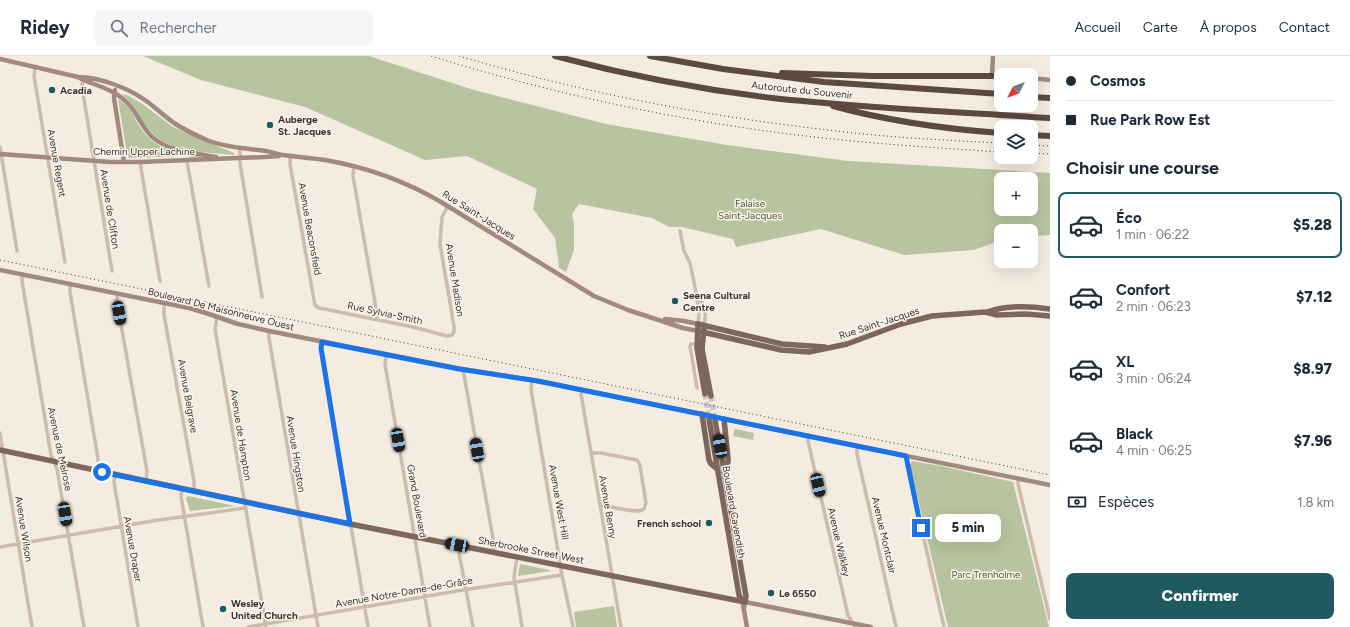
<!DOCTYPE html>
<html lang="fr">
<meta charset="utf-8">
<style>
:root{--surface:#fff;--page:#f6f6f7;--text:#1f2937;--muted:#747a83;--line:#e0e1e3;--accent:#1f5a5e}
body{margin:0;font-family:Figtree,sans-serif;background:var(--page);color:var(--text);height:100vh;display:flex;flex-direction:column;font-size:15px;white-space:nowrap}
*{box-sizing:border-box;margin:0}
p{font-size:13px;color:var(--muted)}
.icon{flex:none;width:22px;height:22px;fill:none;stroke:currentColor;stroke-width:2;stroke-linecap:round;stroke-linejoin:round}
.map{position:relative;flex:1;overflow:hidden}
.sheet{display:flex;flex-direction:column;background:var(--surface);width:300px}
.sheet>*{flex:none}
.banner{display:grid;align-content:center;height:88px;padding:0 16px;background:var(--surface)}
.needle{width:26px;rotate:228deg}
.tools{position:absolute;left:994px;top:12px;display:grid;gap:8px}
.tools a{display:grid;place-items:center;width:44px;height:44px;border-radius:8px;background:var(--surface);box-shadow:0 4px 16px #0002;font-size:20px}
.end{position:absolute;width:18px;height:18px;margin:-9px;border:5px solid #1a73e8;background:#fff;box-shadow:0 0 0 2px #fff}
.from{border-radius:50%}
.bubble{position:absolute;height:28px;border-radius:8px;background:var(--surface);box-shadow:0 4px 16px #0002;font-size:13px;font-weight:800;line-height:28px;text-align:center}
.car{position:absolute;width:12px;height:24px;margin:-12px -6px;border-radius:5px;box-shadow:0 0 3px 1px #0007;background:linear-gradient(#222 24%,#8ab4d8 0 40%,#222 0 76%,#8ab4d8 0 86%,#222 0)}
.banner b{display:flex;align-items:center;gap:14px;height:38px;font-size:15px}
.banner b+b{border-top:1px solid var(--line)}
.banner i{width:10px;height:10px;background:var(--text)}
ul{padding:0;list-style:none}
li{display:flex;align-items:center;gap:12px;height:66px;margin:0 8px 6px;padding:0 8px;border:2px solid transparent;border-radius:8px}
li div{flex:1}
li b{display:block;font-size:15px}
li em{font-style:normal;font-weight:800}
li.current{border-color:var(--accent)}
li>.icon{width:36px;height:36px;stroke-width:1.5}
h2{padding:0 16px;font-size:18px;line-height:48px}
.pay{display:flex;align-items:center;gap:10px;height:44px;padding:0 16px;font-size:15px}
.pay p{margin-inline-start:auto}
.button{display:flex;gap:8px;margin-top:auto;padding:8px 16px}
.button a{flex:1;height:46px;border-radius:8px;background:var(--accent);color:#fff;font-size:16px;font-weight:800;line-height:46px;text-align:center}
header{display:flex;align-items:center;gap:24px;box-sizing:border-box;height:56px;padding:0 20px;background:var(--surface);border-bottom:1px solid var(--line)}
header strong{font-size:19px}
nav{display:flex;gap:22px;margin-inline-start:auto;font-size:14px}
.search{width:280px;height:36px;background:var(--page);display:flex;align-items:center;gap:10px;box-sizing:border-box;padding:0 14px;border-radius:8px;color:var(--muted);font-size:15px}
main{display:flex;flex:1;min-height:0}
.map>svg:first-child{display:block}
.green{fill:#b8c4a0;fill-rule:evenodd}
.lines{fill:none;stroke-linecap:round;stroke-linejoin:round}
.primary-tunnel{stroke:#cfc6bd;stroke-width:5.5;stroke-dasharray:5.5 3;stroke-linecap:butt}
.street{stroke:#cdbbac;stroke-width:3.5}
.secondary{stroke:#a18a7d;stroke-width:4.5}
.primary{stroke:#7d675c;stroke-width:5.5}
.highway{stroke:#5c4a42;stroke-width:6}
.rail{stroke:#3b302b;stroke-width:1;stroke-dasharray:1 3;stroke-linecap:butt}
.secondary-bridge{stroke:#a18a7d;stroke-width:4.5}
.route{stroke:#1a73e8;stroke-width:5}
.poi-dot{fill:#1f5a5e;stroke:#fbf5ee;stroke-width:1.5}
.labels{text-anchor:middle;dominant-baseline:central;stroke-width:3;stroke-linejoin:round;paint-order:stroke}
.poi-label{font-size:10px;font-weight:bold;fill:#3b302b;stroke:#fbf5ee;text-anchor:start}
.street-label{font-size:10px;fill:#3b302b;stroke:#fbf5ee}
.park-label{font-size:10px;fill:#4a5a2e;stroke:#fbf5ee}
</style>
<header>
<strong>Ridey</strong>
<div class="search"><svg class="icon" aria-label="search" viewBox="0 0 24 24"><circle cx="10" cy="10" r="6"/><path d="M15 15l6 6"/></svg>Rechercher</div>
<nav><a>Accueil</a><a>Carte</a><a>À propos</a><a>Contact</a></nav>
</header>
<main>
<div class="map">
<svg width="1050" height="571" viewBox="0 0 1050 571">
<rect width="100%" height="100%" fill="#f4ebe1"/>
<path class="green" d="M143 0H369L474 34 606 68 727 89 848 105 1050 117V179L1031 180V175H1001V184L974 194 904 199 821 173 736 191 733 183 682 171H669L652 162 579 148 573 156 572 160 574 167V194L566 216 558 211 559 210 555 182 533 153 537 133 467 100 425 104 305 51 201 24ZM1001 123H1031V153H1001Z
M122 38 127 39 141 47 173 71 234 97V99C207 96 169 97 150 75 139 63 135 49 122 38Z
M118 43C129 49 134 61 140 71 156 96 182 98 208 101L190 102 186 100 129 102 127 98Z
M735 373 754 377 753 384 733 380Z
M912 405 941 410 1013 426 1049 571H948L910 409Z
M188 440 235 450 190 455 186 442Z
M520 508 550 514 551 515 518 520Z
M614 550 617 571H576L574 556Z"/>
<g class="lines">
<path class="primary-tunnel" d="M705 338 709 363
M711 340 715 364"/>
<path class="street" d="M35 12 34 20 65 206
M83 21 82 31 112 215
M0 91 17 195
M240 92V107L262 241
M290 100V108L314 244 315 249 319 252 413 271 447 280 452 279 454 276V270L440 188 442 161 448 150
M187 105 209 230
M140 106 160 225
M354 111 353 120 377 258V263
M680 175 684 195 690 207 696 236 699 257 698 268
M22 219V225L51 399 57 413 84 571
M70 228V236L98 403V415
M117 238V246L147 415 146 425
M698 239C704 249 707 257 704 269
M164 247V259L194 425V435
M217 261 215 273 266 571
M269 275V282L318 571
M322 286 321 292 368 571
M697 288H691L690 290 697 332
M386 299 385 308 430 571
M463 313 494 488 493 496
M532 324 531 333 562 519 573 571
M581 334V338L621 571
M0 377 32 571
M808 379V385L848 559 855 571
M857 390V398L896 571
M591 397H601L637 404 640 409 646 447 644 453C636 459 611 449 600 450
M906 400 907 409 944 571
M115 419 114 426 138 571
M1018 423V428L1050 563
M182 433 181 440 203 571
M460 489 459 497 473 571
M0 491 152 465 245 452
M517 501 514 521 522 571
M248 571 463 534 562 519"/>
<path class="secondary" d="M993 0 992 20 1001 21
M0 3 78 21C92 29 109 31 122 42 133 50 138 63 146 74 162 96 191 96 216 101
M78 21C99 21 128 32 145 44 155 51 164 60 174 67 185 74 197 80 209 85 228 92 246 92 266 95 271 96 277 98 283 99 297 101 311 102 325 104 366 111 405 125 441 146L594 240 628 254 683 272 698 275
M1031 22 1050 24
M115 34 114 42 124 106
M0 98 110 106H140L265 101 279 100
M0 214 189 252 206 257 238 268 269 275 456 312 532 324 702 358
M665 263 684 265 698 268
M719 362 1050 429
M743 549 747 571
M744 552 745 546 871 571"/>
<path class="primary" d="M987 256C1006 249 1030 250 1050 253
M704 273 702 293 711 340
M698 275 781 294 809 296 847 288 901 268 932 260 985 256 997 259 1026 258 1050 260
M705 338 697 292 698 268 782 288 825 291
M702 358 709 404 711 408 717 413
M709 363 739 539 742 545
M724 363 728 402V406L724 412
M0 394 350 468 745 546 746 540 715 364"/>
<path class="highway" d="M555 0C626 19 698 33 772 42 864 52 957 56 1050 62
M650 0 723 13 824 26 1001 38
M782 17 873 20H992
M1031 41 1050 42
M833 50C888 65 944 73 1001 77
M1031 79 1050 80"/>
<path class="rail" d="M431 0C556 39 684 66 814 81 876 88 939 92 1001 96
M459 0C577 35 698 59 820 73 880 81 941 84 1001 87
M1031 89 1050 90
M1031 97 1050 98
M0 204 1050 419"/>
<path class="secondary-bridge" d="M702 358 719 362"/>
</g>
<g class="lines">
<path class="route" d="M102 416 350 468 321 292 322 286 459 313 538 325 906 400 921 472"/>
</g>
<g class="poi-dot">
<circle cx="52" cy="34" r="4"/>
<circle cx="270" cy="69" r="4"/>
<circle cx="675" cy="245" r="4"/>
<circle cx="709" cy="467" r="4"/>
<circle cx="771" cy="537" r="4"/>
<circle cx="223" cy="553" r="4"/>
</g>
<g class="labels">
<g class="poi-label">
<text x="60" y="34">Acadia</text>
<text x="278" y="63">Auberge<tspan x="278" dy="12">St. Jacques</tspan></text>
<text x="683" y="239">Seena Cultural<tspan x="683" dy="12">Centre</tspan></text>
<text x="701" y="467" text-anchor="end">French school</text>
<text x="779" y="537">Le 6550</text>
<text x="231" y="547">Wesley<tspan x="231" dy="12">United Church</tspan></text>
</g>
<g class="street-label">
<text transform="translate(802 34) rotate(6)">Autoroute du Souvenir</text>
<text x="144" y="95">Chemin Upper Lachine</text>
<text transform="translate(57 107) rotate(80)">Avenue Regent</text>
<text transform="translate(110 153) rotate(81)">Avenue de Clifton</text>
<text transform="translate(479 159) rotate(32)">Rue Saint-Jacques</text>
<text transform="translate(310 173) rotate(80)">Avenue Beaconsfield</text>
<text transform="translate(455 224) rotate(81)">Avenue Madison</text>
<text transform="translate(221 253) rotate(14)">Boulevard De Maisonneuve Ouest</text>
<text transform="translate(385 257) rotate(12)">Rue Sylvia-Smith</text>
<text transform="translate(879 267) rotate(-18)">Rue Saint-Jacques</text>
<text transform="translate(188 340) rotate(80)">Avenue Belgrave</text>
<text transform="translate(241 379) rotate(81)">Avenue de Hampton</text>
<text transform="translate(60 393) rotate(78)">Avenue de Melrose</text>
<text transform="translate(296 398) rotate(81)">Avenue Hingston</text>
<text transform="translate(417 445) rotate(80)">Grand Boulevard</text>
<text transform="translate(559 446) rotate(80)">Avenue West Hill</text>
<text transform="translate(608 451) rotate(80)">Avenue Benny</text>
<text transform="translate(734 456) rotate(80)">Boulevard Cavendish</text>
<text transform="translate(24 473) rotate(81)">Avenue Wilson</text>
<text transform="translate(884 479) rotate(77)">Avenue Montclair</text>
<text transform="translate(839 486) rotate(77)">Avenue Walkley</text>
<text transform="translate(133 493) rotate(80)">Avenue Draper</text>
<text transform="translate(531 494) rotate(11)">Sherbrooke Street West</text>
<text transform="translate(404 536) rotate(-10)">Avenue Notre-Dame-de-Grâce</text>
</g>
<g class="park-label">
<text x="750" y="147">Falaise<tspan x="750" dy="12">Saint-Jacques</tspan></text>
<text x="986" y="518">Parc Trenholme</text>
</g>
</g>
</svg>
<div class="tools">
<a><svg class="needle" viewBox="-14 -14 28 28"><path d="M0-13l5 13h-10z" fill="#e53935"/><path d="M0 13l5-13h-10z" fill="#747a83"/></svg></a>
<a><svg class="icon" aria-label="layers" viewBox="0 0 24 24"><path d="M12 4l9 5-9 5-9-5zM3 14l9 5 9-5"/></svg></a>
<a>+</a>
<a>−</a>
</div>
<i class="end from" style="left:102px;top:416px"></i>
<i class="end" style="left:921px;top:472px"></i>
<div class="bubble" style="left:935px;top:458px;width:66px">5 min</div>
<i class="car" style="left:119px;top:257px;rotate:170deg"></i>
<i class="car" style="left:398px;top:384px;rotate:170deg"></i>
<i class="car" style="left:720px;top:390px;rotate:350deg"></i>
<i class="car" style="left:477px;top:394px;rotate:350deg"></i>
<i class="car" style="left:818px;top:429px;rotate:167deg"></i>
<i class="car" style="left:65px;top:458px;rotate:170deg"></i>
<i class="car" style="left:457px;top:489px;rotate:281deg"></i>
</div>
<section class="sheet">
<div class="banner">
<b><i class="from"></i>Cosmos</b>
<b><i></i>Rue Park Row Est</b>
</div>
<h2>Choisir une course</h2>
<ul>
<li class="current"><svg class="icon" aria-label="car" viewBox="0 0 24 24"><path d="M5 17H2v-5l4-1 3-4h7l3 4 3 1v5h-3M9 17h6M6 11h13"/><circle cx="7" cy="17" r="2"/><circle cx="17" cy="17" r="2"/></svg><div><b>Éco</b><p>1 min · 06:22</p></div><em>$5.28</em></li>
<li><svg class="icon" aria-label="car" viewBox="0 0 24 24"><path d="M5 17H2v-5l4-1 3-4h7l3 4 3 1v5h-3M9 17h6M6 11h13"/><circle cx="7" cy="17" r="2"/><circle cx="17" cy="17" r="2"/></svg><div><b>Confort</b><p>2 min · 06:23</p></div><em>$7.12</em></li>
<li><svg class="icon" aria-label="car" viewBox="0 0 24 24"><path d="M5 17H2v-5l4-1 3-4h7l3 4 3 1v5h-3M9 17h6M6 11h13"/><circle cx="7" cy="17" r="2"/><circle cx="17" cy="17" r="2"/></svg><div><b>XL</b><p>3 min · 06:24</p></div><em>$8.97</em></li>
<li><svg class="icon" aria-label="car" viewBox="0 0 24 24"><path d="M5 17H2v-5l4-1 3-4h7l3 4 3 1v5h-3M9 17h6M6 11h13"/><circle cx="7" cy="17" r="2"/><circle cx="17" cy="17" r="2"/></svg><div><b>Black</b><p>4 min · 06:25</p></div><em>$7.96</em></li>
</ul>
<div class="pay"><svg class="icon" aria-label="cash" viewBox="0 0 24 24"><path d="M3 7h18v10H3z"/><circle cx="12" cy="12" r="2"/></svg>Espèces<p>1.8 km</p></div>
<div class="button"><a>Confirmer</a></div>
</section>
</main>
